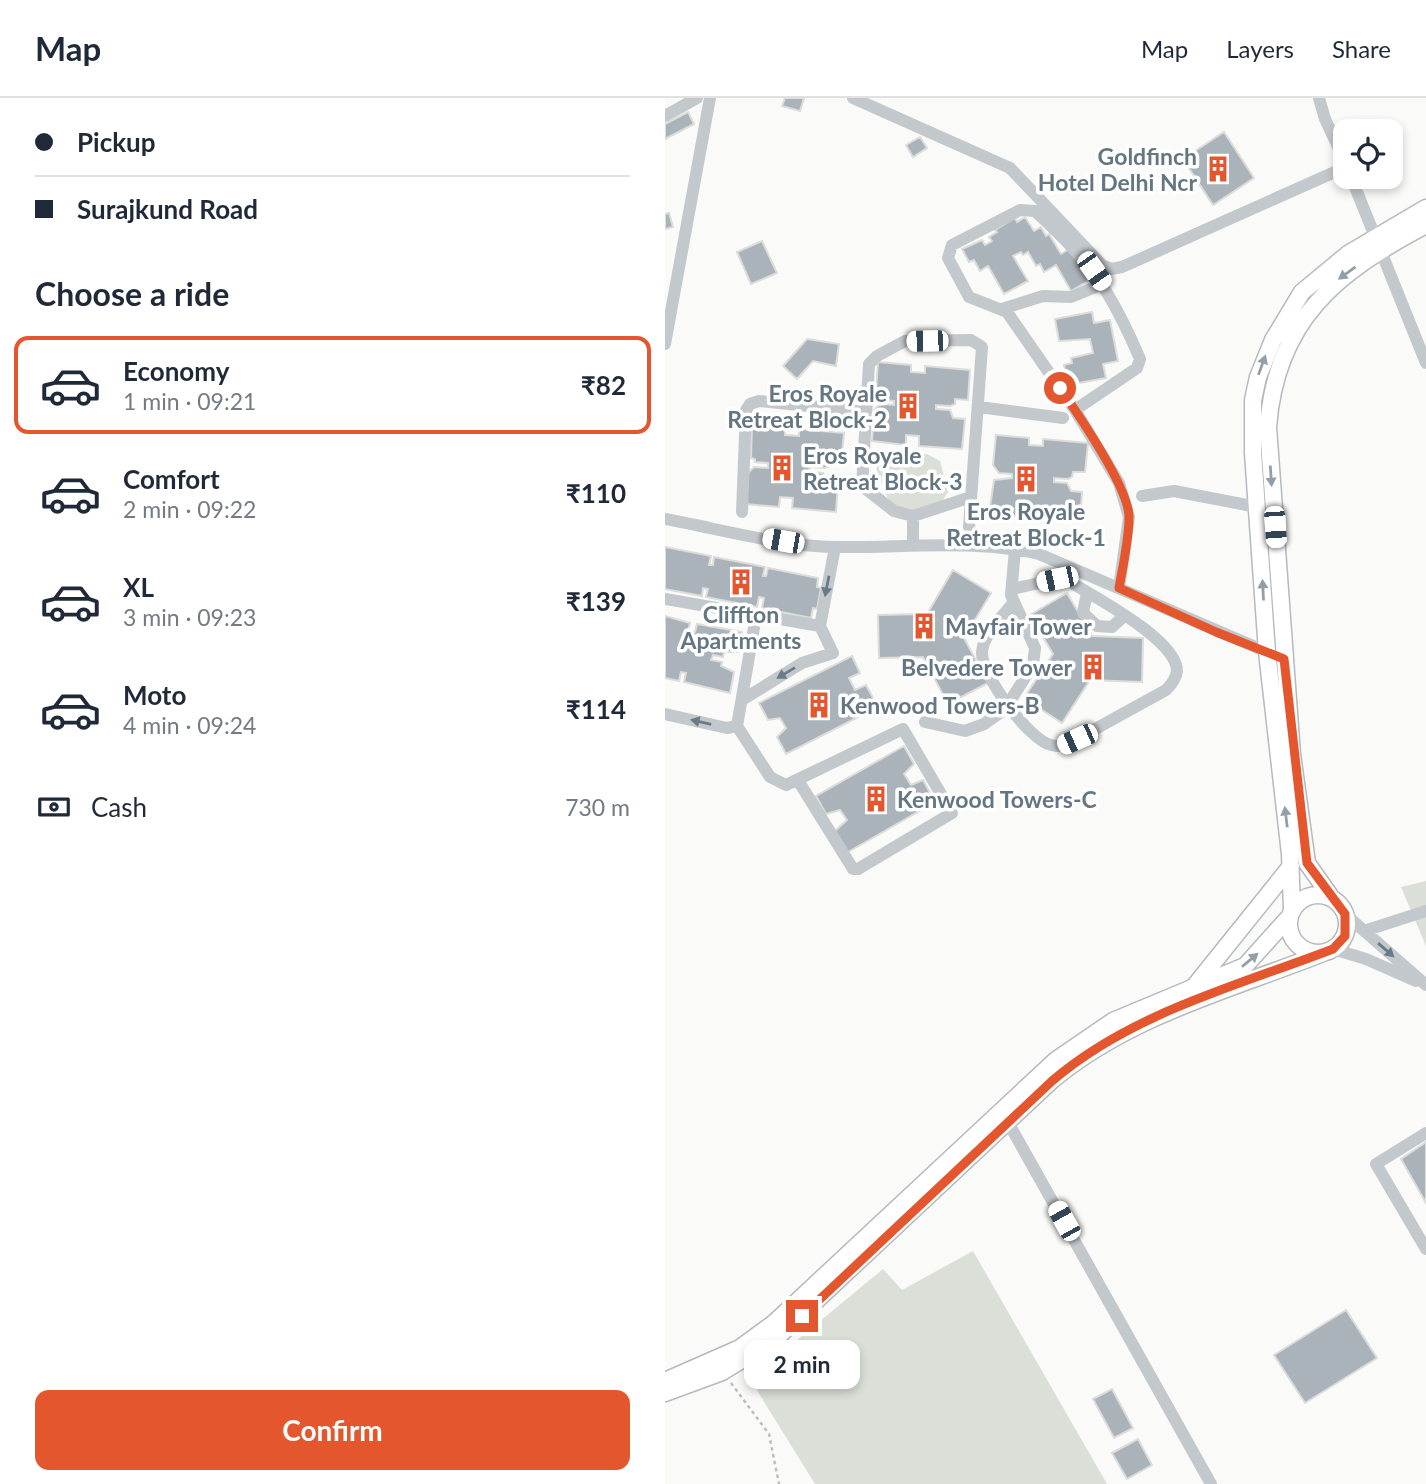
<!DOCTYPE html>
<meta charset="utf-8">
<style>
:root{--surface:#fff;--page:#f6f6f7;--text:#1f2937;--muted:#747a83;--line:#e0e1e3;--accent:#e4572e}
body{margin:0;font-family:Lato,sans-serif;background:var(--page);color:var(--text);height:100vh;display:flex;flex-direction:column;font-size:26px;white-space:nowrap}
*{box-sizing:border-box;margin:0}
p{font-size:23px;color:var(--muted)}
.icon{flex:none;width:38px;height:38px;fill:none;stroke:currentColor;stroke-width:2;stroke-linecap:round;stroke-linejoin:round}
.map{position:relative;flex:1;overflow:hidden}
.sheet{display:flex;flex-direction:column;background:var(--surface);width:665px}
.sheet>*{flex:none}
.top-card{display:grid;align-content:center;height:154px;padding:0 35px;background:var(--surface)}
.controls{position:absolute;left:668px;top:21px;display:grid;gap:14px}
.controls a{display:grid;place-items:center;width:70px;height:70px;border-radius:14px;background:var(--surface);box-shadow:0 4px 10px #0003;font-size:35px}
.end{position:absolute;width:32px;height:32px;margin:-16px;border:9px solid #e4572e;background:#fff;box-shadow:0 0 0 4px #fff}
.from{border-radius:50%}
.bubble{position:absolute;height:49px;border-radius:14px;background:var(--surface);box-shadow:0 4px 10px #0003;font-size:23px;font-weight:700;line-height:49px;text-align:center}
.car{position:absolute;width:21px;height:42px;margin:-21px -10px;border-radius:9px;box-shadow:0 0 5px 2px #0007;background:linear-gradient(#fff 24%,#345 0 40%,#fff 0 76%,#345 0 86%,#fff 0)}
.top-card b{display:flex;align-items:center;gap:24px;height:66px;font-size:26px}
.top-card b+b{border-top:2px solid var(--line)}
.top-card i{width:18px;height:18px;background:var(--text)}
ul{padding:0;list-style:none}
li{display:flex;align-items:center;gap:21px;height:98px;margin:0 14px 10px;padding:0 21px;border:4px solid transparent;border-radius:14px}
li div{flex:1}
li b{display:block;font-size:26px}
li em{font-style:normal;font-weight:700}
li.on{border-color:var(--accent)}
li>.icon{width:63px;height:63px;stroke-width:1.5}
h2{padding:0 35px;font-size:32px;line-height:84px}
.pay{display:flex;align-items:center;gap:18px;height:77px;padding:0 35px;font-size:26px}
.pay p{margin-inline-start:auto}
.action{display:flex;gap:14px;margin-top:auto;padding:14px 35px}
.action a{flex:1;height:80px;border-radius:14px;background:var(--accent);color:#fff;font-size:28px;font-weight:700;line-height:80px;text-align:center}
header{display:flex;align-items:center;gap:42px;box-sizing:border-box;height:98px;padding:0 35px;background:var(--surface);border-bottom:2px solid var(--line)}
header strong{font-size:33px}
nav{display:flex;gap:38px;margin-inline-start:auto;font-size:24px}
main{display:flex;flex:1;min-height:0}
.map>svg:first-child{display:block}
.green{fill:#dadfd7}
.building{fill:#aab3b9;stroke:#dcdcda;stroke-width:2}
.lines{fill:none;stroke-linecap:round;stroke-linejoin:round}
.major-casing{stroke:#b5babe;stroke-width:19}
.path{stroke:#bbbfc2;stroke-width:2.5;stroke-dasharray:3.5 3.5;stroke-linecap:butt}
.minor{stroke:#c3c8cc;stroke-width:12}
.major{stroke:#fff;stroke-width:16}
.oneway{fill:#939fa8}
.oneway2{fill:#6a7a87}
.route{stroke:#e4572e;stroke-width:9}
.labels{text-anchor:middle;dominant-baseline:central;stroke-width:7;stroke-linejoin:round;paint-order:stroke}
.poi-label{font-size:23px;font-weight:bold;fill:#657683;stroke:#fff;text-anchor:start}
</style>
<header>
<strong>Map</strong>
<nav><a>Map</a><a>Layers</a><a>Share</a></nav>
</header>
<main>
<section class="sheet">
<div class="top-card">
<b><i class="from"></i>Pickup</b>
<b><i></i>Surajkund Road</b>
</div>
<h2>Choose a ride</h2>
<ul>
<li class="on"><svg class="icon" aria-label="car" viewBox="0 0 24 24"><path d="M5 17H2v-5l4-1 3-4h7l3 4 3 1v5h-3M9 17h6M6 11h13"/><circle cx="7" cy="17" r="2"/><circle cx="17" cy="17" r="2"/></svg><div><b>Economy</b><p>1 min · 09:21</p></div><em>₹82</em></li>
<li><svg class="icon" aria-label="car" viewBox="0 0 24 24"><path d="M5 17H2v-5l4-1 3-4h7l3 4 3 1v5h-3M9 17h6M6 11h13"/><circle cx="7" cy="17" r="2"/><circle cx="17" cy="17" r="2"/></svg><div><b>Comfort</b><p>2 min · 09:22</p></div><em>₹110</em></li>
<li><svg class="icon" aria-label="car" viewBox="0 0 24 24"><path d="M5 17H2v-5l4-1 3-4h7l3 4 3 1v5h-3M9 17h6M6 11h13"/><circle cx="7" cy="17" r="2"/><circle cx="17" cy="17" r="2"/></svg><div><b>XL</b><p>3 min · 09:23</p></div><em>₹139</em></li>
<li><svg class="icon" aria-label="car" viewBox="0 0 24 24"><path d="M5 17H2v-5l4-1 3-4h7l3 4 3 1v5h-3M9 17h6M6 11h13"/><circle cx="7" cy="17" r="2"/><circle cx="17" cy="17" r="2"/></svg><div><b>Moto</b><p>4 min · 09:24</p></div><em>₹114</em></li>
</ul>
<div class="pay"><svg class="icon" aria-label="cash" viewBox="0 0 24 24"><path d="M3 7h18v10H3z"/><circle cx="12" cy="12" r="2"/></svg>Cash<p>730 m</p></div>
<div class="action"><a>Confirm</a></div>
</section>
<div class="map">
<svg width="761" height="1386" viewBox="0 0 761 1386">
<rect width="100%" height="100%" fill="#fafaf8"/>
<path class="green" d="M262 356 275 363 283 394 276 405 239 415 223 401 211 370 225 357Z
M761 783V848L736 789Z
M308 1153 442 1386H150L85 1281 218 1171 237 1192Z"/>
<path class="building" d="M120 0H139L135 13 117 8Z
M23 14 29 26 0 41V26Z
M559 34 589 80 548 107 518 61Z
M255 39 262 50 248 59 241 47Z
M4 115 8 129 0 131V116Z
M360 119 369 133 376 129 381 138 384 136 396 156 406 150 428 180 406 193 391 167 379 174 375 166 371 168 363 154 358 157 356 154 348 158 363 183 339 196 323 168 315 173 309 162 304 164 297 151 317 142 320 147 327 143 324 139 332 134 330 132 350 120 352 124Z
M97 143 112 175 86 186 72 154Z
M427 214 429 225 445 222 453 263 438 266 441 280 403 287 399 267 407 265 406 260 428 255 425 241 394 243 390 221Z
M142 241 174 246 171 268 148 263 132 281 118 268Z
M213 264 246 267V274L260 275V268L305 272 303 302 290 301V306L285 308 271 307V311L285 312 288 320 300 321 297 351 254 348V338L241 337V347L207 343 209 312 215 306 229 307V303L216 302 211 294Z
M87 327 120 330V337L134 338V331L179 335 176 364 164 363V369L159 370 145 369 144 374 158 375 162 383 173 384 171 414 127 410 128 400 115 399 114 409 80 406 83 375 89 369 103 370V365L90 364V361L86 360Z
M331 337 364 340V347L378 348V341L423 345 420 374H408L407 379 403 381 389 380V384L402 385 406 393 417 394 415 424 371 420 372 410 359 409 358 419 324 416 329 382 347 380V376L334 375 328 367Z
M0 449 46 458 44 467H48L49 459 100 469 98 478H101L103 470 153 480 152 489 156 490 152 511 148 510 146 520 97 510 99 500 94 499 92 509 41 499 43 491 38 490 37 498 0 491Z
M288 472 326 495 299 540 323 585 283 606 258 559 214 560 213 517 262 516Z
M402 495 427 538 478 540 477 584 425 582 397 625 359 600 388 556 365 517Z
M0 518 25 525 23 533 30 534 32 526 77 534 73 554H59L58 559 48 557 46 562 57 564 56 568 69 574 65 595 19 584 21 575 16 574 14 583 0 580Z
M187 558 195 575 184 580 190 592 201 587 213 609 121 656 112 639 121 630 115 620 103 622 94 605Z
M239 648 249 666 239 676 246 687 258 682 270 704 183 754 170 733 182 722 175 712 161 716 151 698Z
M761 1044V1105L736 1061Z
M681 1212 712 1260 640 1305 609 1257Z
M447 1291 468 1330 449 1340 428 1301Z
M473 1341 487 1367 462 1381 447 1355Z"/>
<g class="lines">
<g class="major-casing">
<path id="major" d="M624 826a29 29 0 1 1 58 0a29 29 0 1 1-58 0Z
M666 799 642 765 627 656 603 329C611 221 672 174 761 127
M627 811 625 756 602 554 588 355V302L593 279 608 242 637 194 683 156 761 110
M528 890 626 768
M0 1283 75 1250 109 1225 391 962 448 923 580 868 625 818
M0 1295 57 1274 108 1243 386 983C465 917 565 892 658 855"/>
</g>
<path class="path" d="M66 1285 104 1336 114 1386"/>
<path class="minor" d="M188 0 345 70 437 167 446 171 457 169 681 69
M654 0 660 21 681 66
M0 18 32 0
M686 79 761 265
M337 211 378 198 406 199 438 186
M0 246 45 0
M314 309 398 320
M410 312 472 270 475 261C445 191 426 164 370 113L355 112 287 147 283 160 304 199 342 214 410 312 454 385 464 419 454 490
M477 398 509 393 592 409
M77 414 81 312 85 306 94 303 200 314
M0 421C55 431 114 448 170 449 238 450 307 441 374 456L609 557
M304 429 317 249 306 242 240 243 212 258 204 266 197 388 229 413 248 418 306 399
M248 447V418
M347 491 392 481 407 485C431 500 512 542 512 573 511 581 506 587 501 592L412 641C404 645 396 650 386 647 364 642 317 578 317 555 317 538 338 518 348 505
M422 494 418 515 432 528 447 529 459 518
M0 501 155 528
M77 602 137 565 168 555 155 528 170 449
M0 616 62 630 72 628
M260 624 300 633 319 626 340 611 368 567 370 550 346 497 350 451
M72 628 105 679 121 687 238 631 287 715 193 771H188L134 684
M72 628 91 518
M680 816 761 887
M699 833 761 813
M668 851 701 861 751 883
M339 1017 546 1386
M761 1035 711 1066 761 1151"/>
<use href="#major" class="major"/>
</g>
<defs><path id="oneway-solid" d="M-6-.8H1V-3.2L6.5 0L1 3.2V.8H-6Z" transform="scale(1.75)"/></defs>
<g class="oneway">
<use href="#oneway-solid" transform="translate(682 175) rotate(144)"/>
<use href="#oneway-solid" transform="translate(597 267) rotate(-70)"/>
<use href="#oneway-solid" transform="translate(606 378) rotate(86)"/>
<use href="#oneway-solid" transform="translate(598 492) rotate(-93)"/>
<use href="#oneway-solid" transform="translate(621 719) rotate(-97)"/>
<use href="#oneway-solid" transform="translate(585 862) rotate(-40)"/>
</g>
<g class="oneway2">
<use href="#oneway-solid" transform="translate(162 488) rotate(101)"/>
<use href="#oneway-solid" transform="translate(121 575) rotate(149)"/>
<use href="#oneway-solid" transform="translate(36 624) rotate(-167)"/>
<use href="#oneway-solid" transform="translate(721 852) rotate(41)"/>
</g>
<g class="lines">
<path class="route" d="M137 1218 387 983C466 915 572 888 668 851L680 838V816L642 765 619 561 551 534 454 490C458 467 464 442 464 419 464 390 413 316 395 290"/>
</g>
<defs>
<g id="building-bare" transform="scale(2.1)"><path d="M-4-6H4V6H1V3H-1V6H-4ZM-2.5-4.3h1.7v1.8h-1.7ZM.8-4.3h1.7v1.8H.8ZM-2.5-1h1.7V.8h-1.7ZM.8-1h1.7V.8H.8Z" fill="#e4572e" stroke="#fff" stroke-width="2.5" paint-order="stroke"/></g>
</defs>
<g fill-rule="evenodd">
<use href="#building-bare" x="553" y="71"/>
<use href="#building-bare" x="243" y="308"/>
<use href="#building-bare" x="117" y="370"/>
<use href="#building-bare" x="361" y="381"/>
<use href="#building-bare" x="76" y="484"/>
<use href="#building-bare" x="259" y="528"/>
<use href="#building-bare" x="428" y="569"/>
<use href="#building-bare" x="154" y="607"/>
<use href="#building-bare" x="211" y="701"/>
</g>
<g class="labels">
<g class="poi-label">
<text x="532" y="58" text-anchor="end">Goldfinch<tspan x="532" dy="26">Hotel Delhi Ncr</tspan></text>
<text x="222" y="295" text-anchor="end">Eros Royale<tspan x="222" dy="26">Retreat Block-2</tspan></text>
<text x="138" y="357">Eros Royale<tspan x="138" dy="26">Retreat Block-3</tspan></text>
<text x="361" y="413" text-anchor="middle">Eros Royale<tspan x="361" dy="26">Retreat Block-1</tspan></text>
<text x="76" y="516" text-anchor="middle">Cliffton<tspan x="76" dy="26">Apartments</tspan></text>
<text x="280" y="528">Mayfair Tower</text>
<text x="407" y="569" text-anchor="end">Belvedere Tower</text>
<text x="175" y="607">Kenwood Towers-B</text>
<text x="232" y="701">Kenwood Towers-C</text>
</g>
</g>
</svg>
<div class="controls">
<a><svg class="icon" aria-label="locate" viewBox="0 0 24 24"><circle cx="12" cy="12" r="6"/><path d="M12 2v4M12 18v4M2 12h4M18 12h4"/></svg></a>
</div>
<i class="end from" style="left:395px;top:290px"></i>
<i class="end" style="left:137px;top:1218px"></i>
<div class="bubble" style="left:79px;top:1242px;width:116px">2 min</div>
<i class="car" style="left:429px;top:173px;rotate:145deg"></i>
<i class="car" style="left:262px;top:243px;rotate:269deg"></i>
<i class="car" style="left:610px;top:429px;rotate:176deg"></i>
<i class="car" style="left:118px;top:443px;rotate:280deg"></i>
<i class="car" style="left:392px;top:481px;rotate:258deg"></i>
<i class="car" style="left:412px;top:641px;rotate:246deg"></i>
<i class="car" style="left:399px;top:1123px;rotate:331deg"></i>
</div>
</main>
